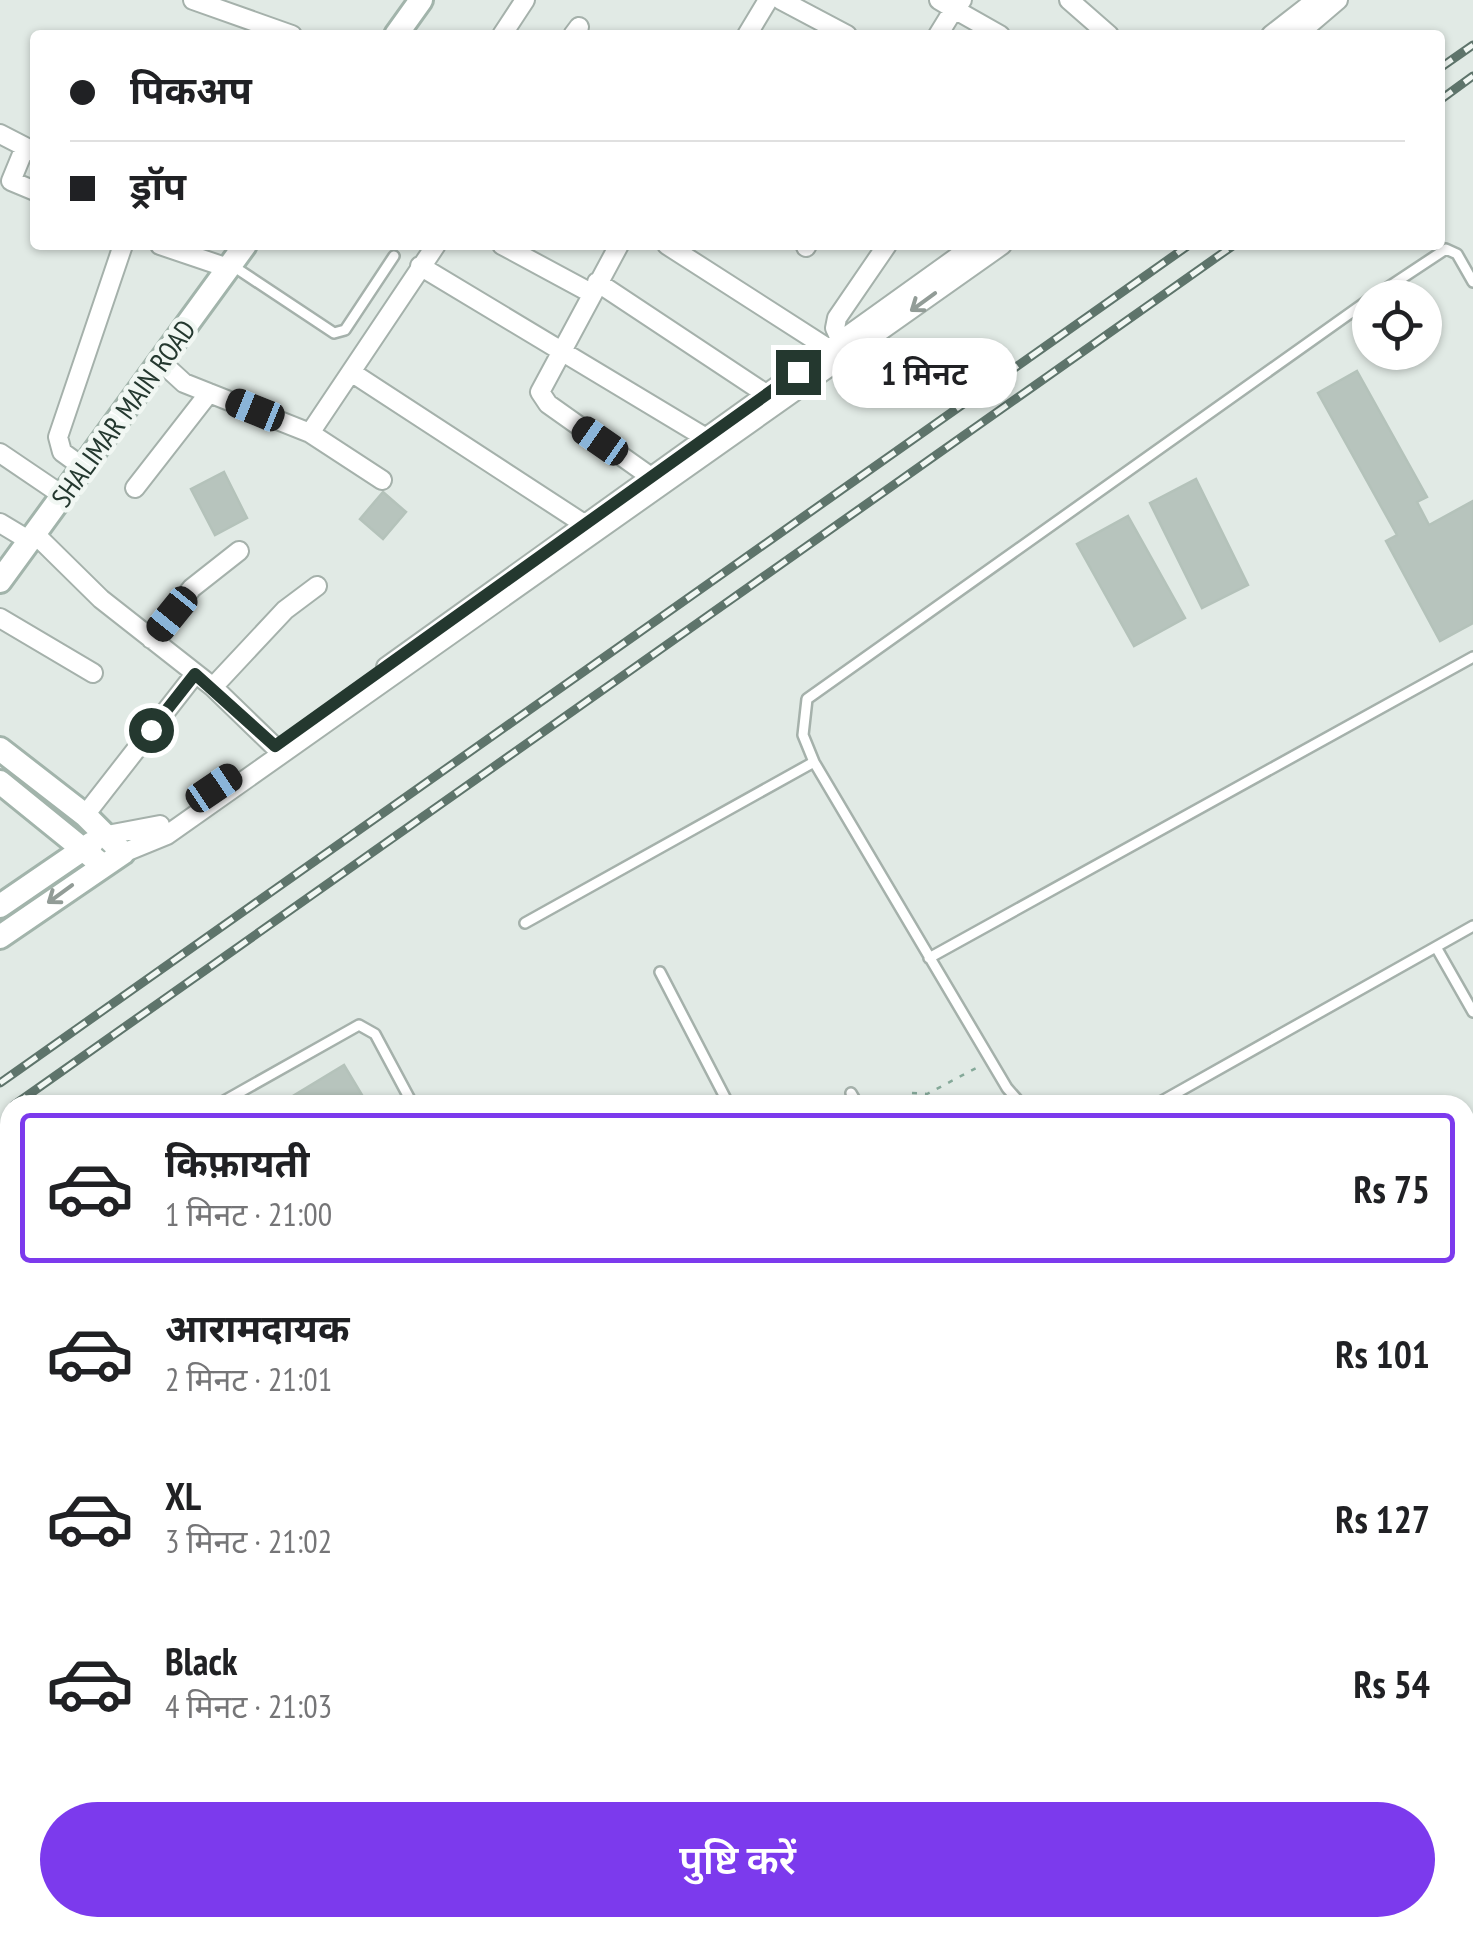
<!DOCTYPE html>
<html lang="hi">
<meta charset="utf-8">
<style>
:root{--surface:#fff;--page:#f6f6f6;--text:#202124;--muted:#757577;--line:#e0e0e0;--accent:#7c3aed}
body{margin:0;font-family:"PT Sans Narrow","Noto Sans Devanagari",sans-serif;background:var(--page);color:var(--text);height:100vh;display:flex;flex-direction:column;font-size:38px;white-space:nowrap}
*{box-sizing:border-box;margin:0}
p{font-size:32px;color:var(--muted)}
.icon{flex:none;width:55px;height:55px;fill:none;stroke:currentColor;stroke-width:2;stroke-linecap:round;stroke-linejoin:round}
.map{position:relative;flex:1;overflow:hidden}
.panel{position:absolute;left:0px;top:1095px;width:1475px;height:842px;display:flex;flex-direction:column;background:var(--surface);border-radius:30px 30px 0 0;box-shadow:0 2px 8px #0004}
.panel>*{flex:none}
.top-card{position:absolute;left:30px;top:30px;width:1415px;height:220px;border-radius:10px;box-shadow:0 2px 8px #0004;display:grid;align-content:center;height:220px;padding:0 40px;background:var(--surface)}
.controls{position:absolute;left:1352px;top:280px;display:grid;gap:20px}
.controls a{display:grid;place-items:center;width:90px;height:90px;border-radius:50%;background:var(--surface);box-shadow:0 2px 8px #0004;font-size:50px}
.end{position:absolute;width:45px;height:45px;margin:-22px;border:12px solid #24382f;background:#fff;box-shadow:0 0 0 5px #fff}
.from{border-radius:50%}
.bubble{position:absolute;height:70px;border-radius:35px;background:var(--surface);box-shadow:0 2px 8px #0004;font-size:32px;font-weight:600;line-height:70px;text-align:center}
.car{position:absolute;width:30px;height:60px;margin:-30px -15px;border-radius:12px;box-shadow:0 0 8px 2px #0007;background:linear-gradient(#222 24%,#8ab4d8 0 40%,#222 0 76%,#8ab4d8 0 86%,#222 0)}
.top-card b{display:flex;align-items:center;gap:35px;height:95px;font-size:38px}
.top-card b+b{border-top:2px solid var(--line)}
.top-card i{width:25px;height:25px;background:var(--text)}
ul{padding:18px 0 0;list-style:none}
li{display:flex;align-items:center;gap:30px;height:150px;margin:0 20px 15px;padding:0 20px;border:5px solid transparent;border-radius:10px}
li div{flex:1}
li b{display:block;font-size:38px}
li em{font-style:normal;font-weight:600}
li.on{border-color:var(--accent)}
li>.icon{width:90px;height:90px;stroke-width:1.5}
.cta{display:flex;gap:20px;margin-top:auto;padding:20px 40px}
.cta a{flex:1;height:115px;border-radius:60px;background:var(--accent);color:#fff;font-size:40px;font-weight:600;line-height:115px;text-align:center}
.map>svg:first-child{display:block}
.building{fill:#b7c4bd;stroke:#b4c2ba;stroke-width:2.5}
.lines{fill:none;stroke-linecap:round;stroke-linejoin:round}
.lane-casing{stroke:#a5b1ab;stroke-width:14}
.street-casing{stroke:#a5b1ab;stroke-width:22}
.secondary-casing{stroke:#a2b4ab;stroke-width:28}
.path{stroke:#85a999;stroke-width:2.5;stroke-dasharray:5 8;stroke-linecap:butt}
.lane{stroke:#fff;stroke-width:9}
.street{stroke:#fff;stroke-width:18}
.secondary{stroke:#fff;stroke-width:22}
.rail-casing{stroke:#5e746b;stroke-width:9}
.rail{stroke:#f1f7f3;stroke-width:5;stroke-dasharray:15;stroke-linecap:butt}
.oneway{stroke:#929c97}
.route{stroke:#24382f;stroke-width:12}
.labels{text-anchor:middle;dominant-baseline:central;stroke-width:9;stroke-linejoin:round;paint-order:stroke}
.street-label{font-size:28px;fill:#24382f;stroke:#f1f7f3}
</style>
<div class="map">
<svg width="1473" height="1936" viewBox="0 0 1473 1936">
<rect width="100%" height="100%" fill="#e1eae5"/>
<path class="building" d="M1357 371 1427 497 1417 502 1429 525 1473 501V623L1440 641 1386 541 1397 535 1318 393Z
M224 472 247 518 215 535 191 489Z
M1196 479 1248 585 1202 608 1150 503Z
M383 492 406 512 383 539 360 519Z
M1128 516 1185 618 1134 646 1077 544Z
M344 1065 368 1105H278Z"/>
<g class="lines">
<g class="lane-casing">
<path id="lane" d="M233 266 334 333 345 330 394 256
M1372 298 1446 249 1457 254 1473 282
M525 923 814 762
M1436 947 1473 1012
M929 958 1473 657
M660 972 729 1105
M851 1093 858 1105
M217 1105 359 1025 375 1034 413 1105
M1022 1105 1007 1088 814 762 803 735 807 699 1370 299
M1155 1105 1473 926
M0 1763 10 1779
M103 1928 109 1936
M505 1928 509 1936
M64 1936 77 1928
M1037 1936 1053 1928"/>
</g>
<g class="street-casing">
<path id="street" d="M193 0 292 35
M781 0 847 35
M962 0 954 9 1000 35
M1069 0 1109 35
M502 35 525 0
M573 35 579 27
M747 35 768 0
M938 35 954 9 939 0
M1271 35 1316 0
M1297 35 1338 0
M0 134 35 152
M25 147 11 181 35 191
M160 245 228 268
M502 245 591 293
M619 245 540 392 548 404 651 477
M667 245 829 349
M806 247 807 245
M420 266 706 438
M597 282 766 394
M841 341 835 328 837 318 887 245
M160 361 184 383 310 433 382 480
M351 372 584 524
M310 433 436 245
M0 453 62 495
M84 468 62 452 58 437 123 245
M135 488 209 393
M0 523 30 541
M35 534 101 599 213 687 285 610 317 586
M0 618 93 673
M151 639 192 588 239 551
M386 667 974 245
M213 687 275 747
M85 815 195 674
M107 835 160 825
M123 853 167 835 1002 245
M1465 1485 1473 1480
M1465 1650 1471 1668 1465 1681
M1465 1715 1473 1711
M1465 1778 1473 1781
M1465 1877 1473 1872
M965 1928 970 1936
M988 1928 993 1936
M1203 1928 1208 1936
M667 1936 682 1928
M926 1936 941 1928
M1135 1936 1150 1928
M1355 1936 1371 1928"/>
</g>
<g class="secondary-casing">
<path id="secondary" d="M396 35 421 0
M0 581 245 245
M0 749 85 815 123 853 0 937
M0 782 101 864
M0 906 92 843
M0 1516 10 1531
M1465 1522 1473 1518
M0 1577 10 1592
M1465 1585 1473 1581
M223 1928 228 1936
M263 1928 268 1936
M737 1936 752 1928
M845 1936 860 1928"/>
</g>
<path class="path" d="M912 1093 927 1094 978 1067
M56 1098 58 1105
M959 1105 962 1102
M0 1182 10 1180
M1465 1807 1473 1822
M1390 1928 1395 1936
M1415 1928 1420 1936"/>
<use href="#lane" class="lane"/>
<use href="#street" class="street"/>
<use href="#secondary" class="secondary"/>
<g class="rail-casing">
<path id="rail" d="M1440 68 1473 45
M1440 100 1473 76
M0 1083 1189 245
M14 1105 1234 245
M1465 1554 1473 1549
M774 1936 790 1928
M805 1936 820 1928"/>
</g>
<use href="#rail" class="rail"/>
</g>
<defs><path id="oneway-shaft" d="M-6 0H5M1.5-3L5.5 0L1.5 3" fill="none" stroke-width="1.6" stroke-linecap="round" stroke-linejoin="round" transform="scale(2.5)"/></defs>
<g class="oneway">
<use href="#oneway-shaft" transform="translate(923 302) rotate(144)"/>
<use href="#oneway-shaft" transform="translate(60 894) rotate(144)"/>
</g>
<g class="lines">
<path class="route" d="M151 730 195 674 275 746 798 372"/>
</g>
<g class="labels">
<g class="street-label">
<text transform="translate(123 413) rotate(-54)">SHALIMAR MAIN ROAD</text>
</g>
</g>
</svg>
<div class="controls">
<a><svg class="icon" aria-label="locate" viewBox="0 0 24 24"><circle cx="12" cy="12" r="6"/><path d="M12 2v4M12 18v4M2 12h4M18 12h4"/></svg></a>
</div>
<i class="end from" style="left:151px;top:730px"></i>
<i class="end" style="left:798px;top:372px"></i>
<div class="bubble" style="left:832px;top:338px;width:185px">1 मिनट</div>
<i class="car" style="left:255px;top:410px;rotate:292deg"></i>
<i class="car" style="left:600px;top:441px;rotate:305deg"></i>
<i class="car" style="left:172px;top:614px;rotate:219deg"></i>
<i class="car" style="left:214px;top:788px;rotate:56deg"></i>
<div class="top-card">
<b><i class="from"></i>पिकअप</b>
<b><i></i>ड्रॉप</b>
</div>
<section class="panel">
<ul>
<li class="on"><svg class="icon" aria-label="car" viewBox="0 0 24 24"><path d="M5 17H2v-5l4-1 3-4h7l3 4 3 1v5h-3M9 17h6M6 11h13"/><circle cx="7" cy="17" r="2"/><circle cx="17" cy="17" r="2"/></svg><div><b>किफ़ायती</b><p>1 मिनट · 21:00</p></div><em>Rs 75</em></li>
<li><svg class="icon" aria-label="car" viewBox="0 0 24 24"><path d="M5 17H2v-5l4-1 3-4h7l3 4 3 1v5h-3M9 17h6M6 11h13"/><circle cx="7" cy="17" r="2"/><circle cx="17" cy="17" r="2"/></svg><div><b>आरामदायक</b><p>2 मिनट · 21:01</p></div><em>Rs 101</em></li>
<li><svg class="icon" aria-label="car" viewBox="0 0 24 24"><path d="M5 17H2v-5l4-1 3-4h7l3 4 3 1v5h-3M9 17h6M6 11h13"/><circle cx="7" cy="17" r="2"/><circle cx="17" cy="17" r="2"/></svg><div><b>XL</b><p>3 मिनट · 21:02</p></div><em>Rs 127</em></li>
<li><svg class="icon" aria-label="car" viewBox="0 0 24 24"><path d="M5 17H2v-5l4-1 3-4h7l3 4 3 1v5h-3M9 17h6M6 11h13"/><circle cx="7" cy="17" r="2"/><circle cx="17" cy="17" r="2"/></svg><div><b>Black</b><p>4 मिनट · 21:03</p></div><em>Rs 54</em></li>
</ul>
<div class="cta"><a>पुष्टि करें</a></div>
</section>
</div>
